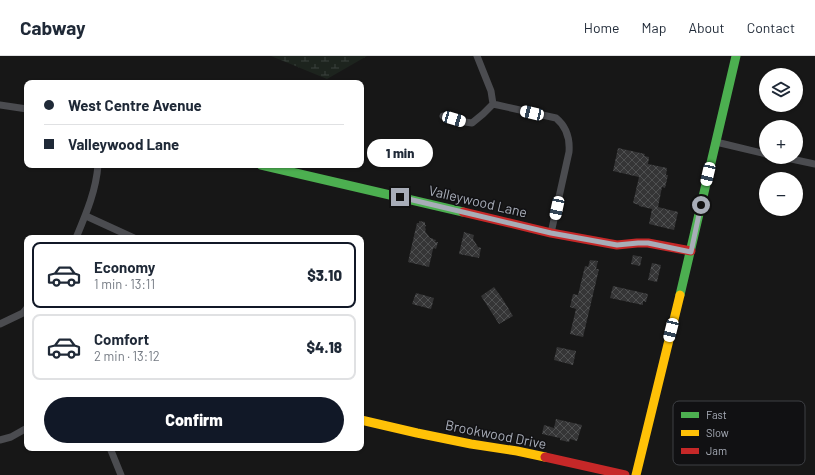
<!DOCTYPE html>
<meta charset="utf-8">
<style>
:root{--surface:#fff;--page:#f2f2f3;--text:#1f2937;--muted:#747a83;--line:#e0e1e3;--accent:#111827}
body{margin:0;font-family:Barlow,sans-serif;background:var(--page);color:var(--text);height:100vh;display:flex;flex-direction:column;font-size:15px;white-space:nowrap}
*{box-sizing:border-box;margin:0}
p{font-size:13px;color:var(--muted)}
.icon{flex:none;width:22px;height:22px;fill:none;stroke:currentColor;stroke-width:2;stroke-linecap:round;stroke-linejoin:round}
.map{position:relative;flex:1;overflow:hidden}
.side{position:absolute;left:24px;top:179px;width:340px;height:216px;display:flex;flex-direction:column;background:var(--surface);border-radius:8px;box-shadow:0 1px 3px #0004}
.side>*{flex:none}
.hud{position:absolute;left:24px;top:24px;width:340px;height:88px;border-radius:8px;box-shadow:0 1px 3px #0004;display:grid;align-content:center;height:88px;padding:0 20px;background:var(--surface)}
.buttons{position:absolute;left:759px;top:12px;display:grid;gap:8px}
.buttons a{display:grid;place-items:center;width:44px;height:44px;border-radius:50%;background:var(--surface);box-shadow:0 1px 3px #0004;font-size:20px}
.end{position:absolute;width:18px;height:18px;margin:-9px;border:5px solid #a8adb8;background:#111;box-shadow:0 0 0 2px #111}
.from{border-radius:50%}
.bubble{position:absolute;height:28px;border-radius:14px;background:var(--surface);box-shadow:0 1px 3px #0004;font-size:13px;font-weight:800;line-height:28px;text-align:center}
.car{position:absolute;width:12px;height:24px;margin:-12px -6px;border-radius:5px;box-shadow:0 0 3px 1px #0007;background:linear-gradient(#fff 24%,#345 0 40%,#fff 0 76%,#345 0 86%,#fff 0)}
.hud b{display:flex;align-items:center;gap:14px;height:38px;font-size:15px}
.hud b+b{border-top:1px solid var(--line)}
.hud i{width:10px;height:10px;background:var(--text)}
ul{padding:7px 0 0;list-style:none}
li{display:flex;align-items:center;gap:12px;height:66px;margin:0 8px 6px;padding:0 12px;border:2px solid var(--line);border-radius:8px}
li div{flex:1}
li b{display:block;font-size:15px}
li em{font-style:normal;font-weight:800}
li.selected{border-color:var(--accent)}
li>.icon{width:36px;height:36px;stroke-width:1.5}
.button{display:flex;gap:8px;margin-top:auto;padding:8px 20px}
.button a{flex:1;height:46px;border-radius:24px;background:var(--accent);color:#fff;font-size:16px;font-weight:800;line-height:46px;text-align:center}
header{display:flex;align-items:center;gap:24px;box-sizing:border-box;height:56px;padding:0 20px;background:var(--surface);border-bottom:1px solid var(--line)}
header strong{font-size:19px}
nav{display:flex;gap:22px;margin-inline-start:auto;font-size:14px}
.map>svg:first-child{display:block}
.wetland{fill:url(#wetland-marsh)}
.building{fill:url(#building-cross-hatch)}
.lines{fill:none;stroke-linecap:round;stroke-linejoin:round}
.street{stroke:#4b4c50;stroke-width:7}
.fast{stroke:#4caf50;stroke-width:9}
.slow{stroke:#ffc107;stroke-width:9}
.jam{stroke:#c62828;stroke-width:9}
.route{stroke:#a8adb8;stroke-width:5}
.labels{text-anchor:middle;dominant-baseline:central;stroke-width:3;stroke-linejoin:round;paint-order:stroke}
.street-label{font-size:14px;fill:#a8adb8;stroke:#111113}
.key{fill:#111113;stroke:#3e4045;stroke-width:1}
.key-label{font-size:11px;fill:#a8adb8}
</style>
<header>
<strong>Cabway</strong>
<nav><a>Home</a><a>Map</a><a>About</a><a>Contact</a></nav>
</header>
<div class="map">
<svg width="815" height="419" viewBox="0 0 815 419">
<defs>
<pattern id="wetland-marsh" width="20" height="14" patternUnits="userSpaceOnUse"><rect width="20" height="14" fill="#1d241e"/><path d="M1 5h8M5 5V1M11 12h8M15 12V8" fill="none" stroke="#3b413d"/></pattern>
<pattern id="building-cross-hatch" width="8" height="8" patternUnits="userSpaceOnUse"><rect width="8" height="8" fill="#353536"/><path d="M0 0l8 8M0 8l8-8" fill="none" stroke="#4f5051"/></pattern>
</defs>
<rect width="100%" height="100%" fill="#171717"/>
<path class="wetland" d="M271 0H367L327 23Z"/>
<path class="building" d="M618 92 645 98 644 100 649 101 648 108 667 112 666 119H668L665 132 662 131 658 151 678 156 674 174 649 168 652 153 639 150V149L633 147 639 121 613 115Z
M419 165 425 166V169H426L425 172 426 173 425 175 430 182H433L432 183 436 184 435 186H438L436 193 434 192 433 193 429 211 408 206 417 167H419Z
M464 176 474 179 473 183 478 191 481 192 479 202 459 198Z
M633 199 642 201 640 210 631 208Z
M590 204 598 205 596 213H599L583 281 570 278 576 253 570 251 573 238 578 239 585 210 588 211Z
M652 207 661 209 657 226 648 224Z
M613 230 648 238 646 246 643 245V249L610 242Z
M494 231 502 242 513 260 499 268 481 240Z
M416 237 434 242 431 253 412 248Z
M557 291 576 295 573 309 554 304Z
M556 363 582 369 577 385 570 383 569 386 560 384V382L542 378 544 369 554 372Z"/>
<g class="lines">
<path class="street" d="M477 0 491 35 493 48
M493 48 556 62C567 71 570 83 569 96L551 177
M0 49 27 53
M443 60 465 66 472 67 483 58 493 48
M716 86 766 98
M782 101 815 108
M86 160 134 182
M76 182C86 158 96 135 98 109
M0 268 23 257 27 252
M0 384 11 381 27 372
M110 392 121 419"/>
<path class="fast" d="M261 109 463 156
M680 239 736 0"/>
<path class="slow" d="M361 364 417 377 471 388 517 395 545 401
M636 419 680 239"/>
<path class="jam" d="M463 156 551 177 617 189 637 187H648L691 195
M545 401 625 419"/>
</g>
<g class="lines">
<path class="route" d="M400 141 551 177 617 189 638 187H648L691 196 701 149"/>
</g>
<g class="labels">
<g class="street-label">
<text transform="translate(478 145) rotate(13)">Valleywood Lane</text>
<text transform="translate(496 378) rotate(11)">Brookwood Drive</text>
</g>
</g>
<rect x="673" y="345" width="132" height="64" rx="6" class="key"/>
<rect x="681" y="356" width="18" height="6" fill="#4caf50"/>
<rect x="681" y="374" width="18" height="6" fill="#ffc107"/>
<rect x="681" y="392" width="18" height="6" fill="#c62828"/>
<g class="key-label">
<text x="706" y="363">Fast</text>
<text x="706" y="381">Slow</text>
<text x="706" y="399">Jam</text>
</g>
</svg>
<div class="buttons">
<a><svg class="icon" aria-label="layers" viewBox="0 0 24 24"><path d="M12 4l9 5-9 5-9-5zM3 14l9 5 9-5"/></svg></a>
<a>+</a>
<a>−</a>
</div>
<i class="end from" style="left:701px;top:149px"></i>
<i class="end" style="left:400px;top:141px"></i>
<div class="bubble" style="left:367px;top:83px;width:66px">1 min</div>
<i class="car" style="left:532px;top:57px;rotate:283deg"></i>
<i class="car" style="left:454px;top:63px;rotate:106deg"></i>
<i class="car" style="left:708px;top:118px;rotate:193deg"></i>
<i class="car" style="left:557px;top:152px;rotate:192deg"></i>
<i class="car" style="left:671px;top:274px;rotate:194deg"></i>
<div class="hud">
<b><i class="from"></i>West Centre Avenue</b>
<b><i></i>Valleywood Lane</b>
</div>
<section class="side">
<ul>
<li class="selected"><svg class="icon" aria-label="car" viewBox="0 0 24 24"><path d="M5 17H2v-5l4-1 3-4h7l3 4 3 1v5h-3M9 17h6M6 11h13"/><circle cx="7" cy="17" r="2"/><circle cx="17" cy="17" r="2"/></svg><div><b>Economy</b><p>1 min · 13:11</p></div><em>$3.10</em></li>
<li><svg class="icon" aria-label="car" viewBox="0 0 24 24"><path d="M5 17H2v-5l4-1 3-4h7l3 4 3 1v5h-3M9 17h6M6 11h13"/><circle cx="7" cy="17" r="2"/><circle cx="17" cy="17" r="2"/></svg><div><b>Comfort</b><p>2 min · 13:12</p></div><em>$4.18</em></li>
</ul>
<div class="button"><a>Confirm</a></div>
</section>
</div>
